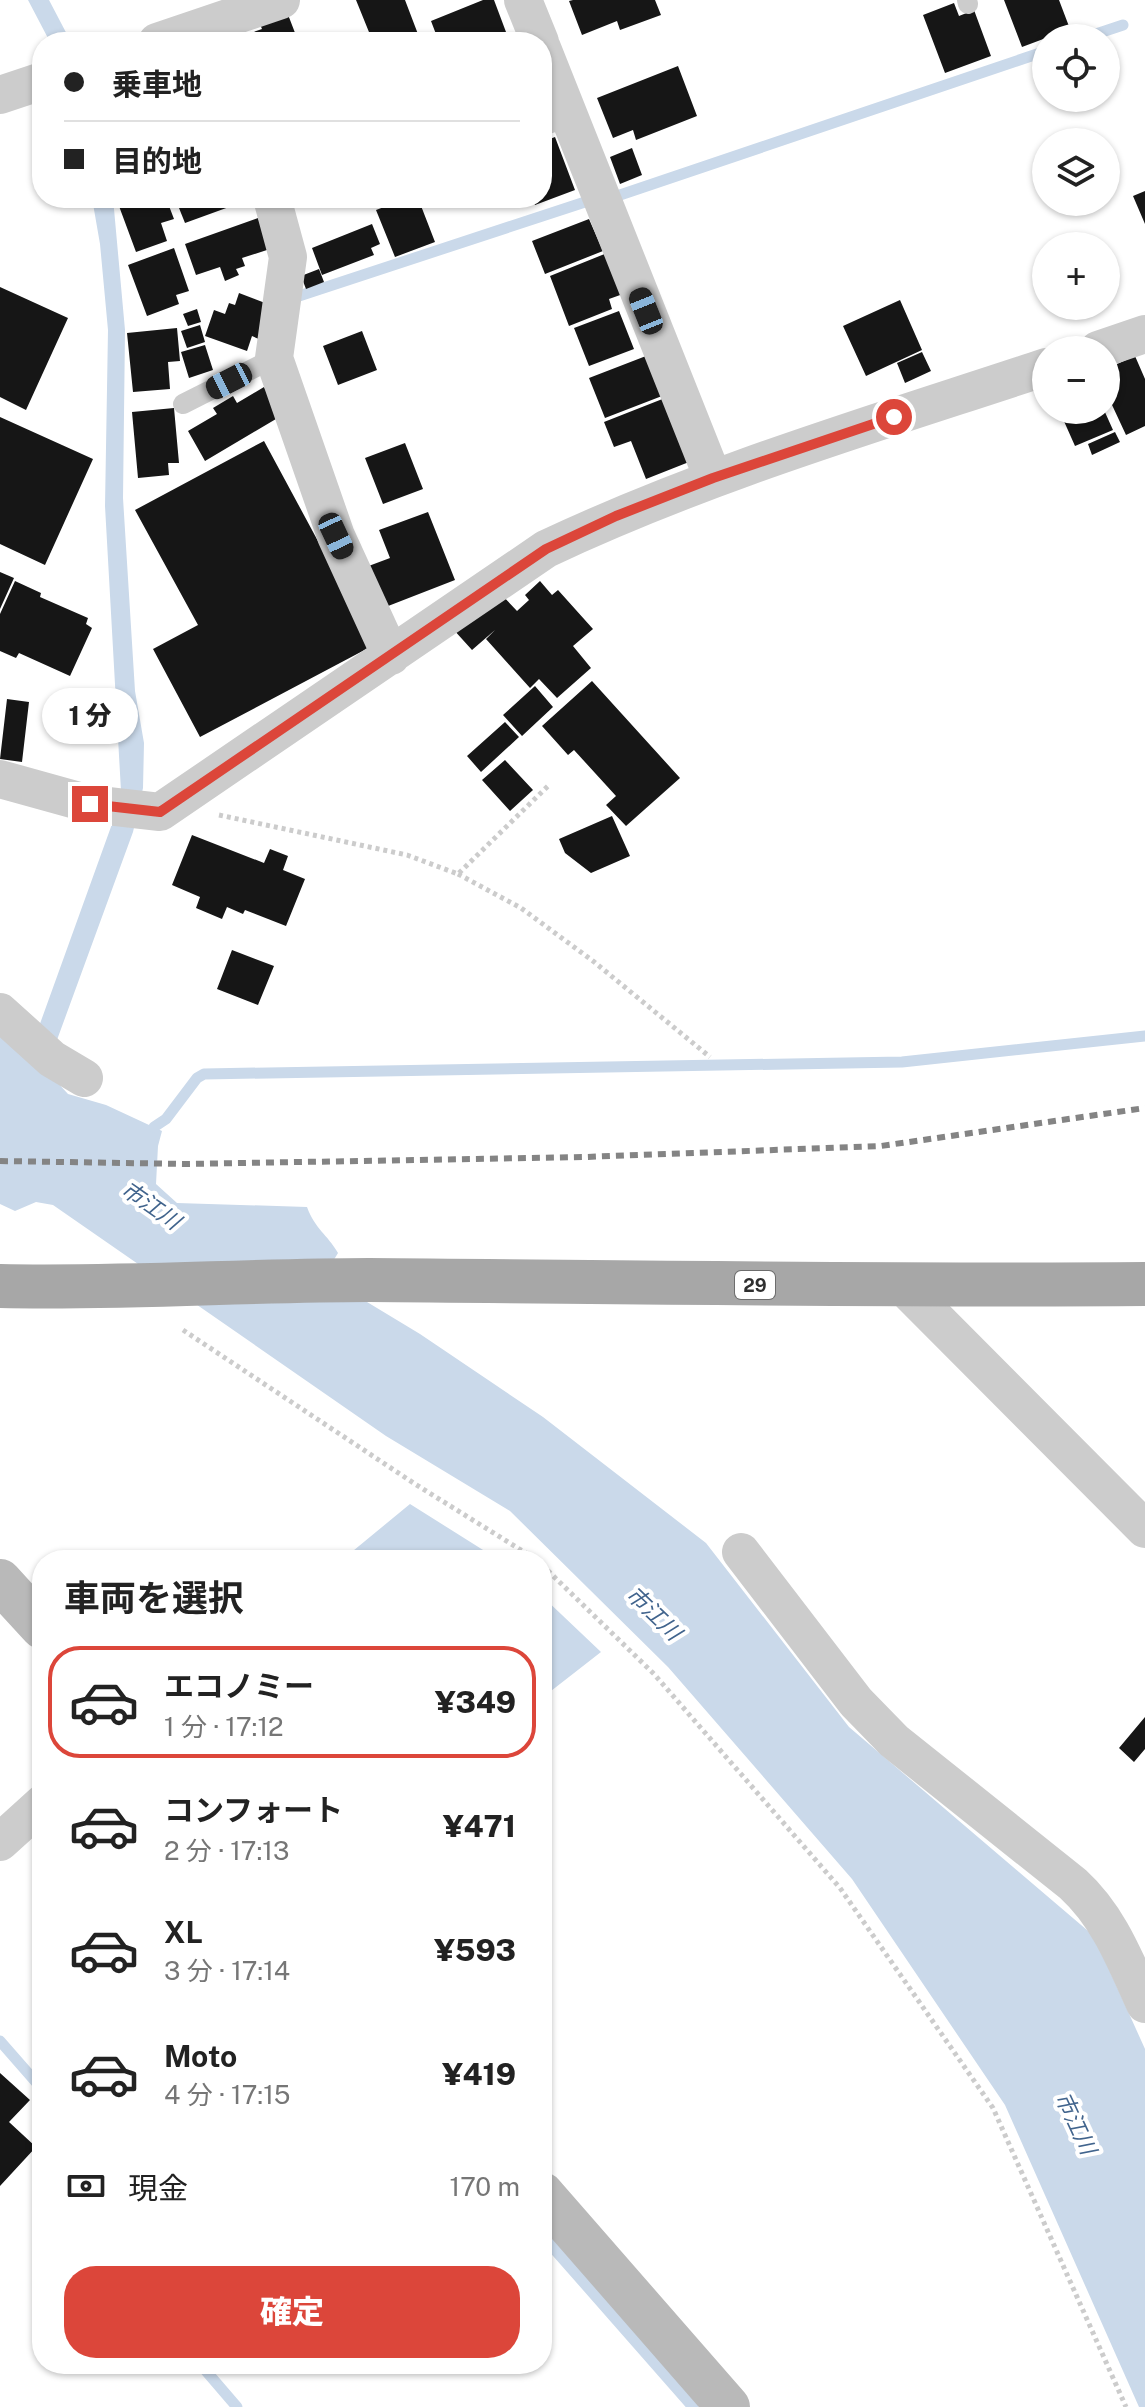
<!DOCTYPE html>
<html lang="ja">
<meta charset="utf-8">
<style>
:root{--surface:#fff;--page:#f6f6f6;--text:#222;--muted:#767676;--line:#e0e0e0;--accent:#dc463a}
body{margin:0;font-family:"Public Sans","Noto Sans JP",sans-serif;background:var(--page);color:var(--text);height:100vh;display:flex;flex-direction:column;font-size:30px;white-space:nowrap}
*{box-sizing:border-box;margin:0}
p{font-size:26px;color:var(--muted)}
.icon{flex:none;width:44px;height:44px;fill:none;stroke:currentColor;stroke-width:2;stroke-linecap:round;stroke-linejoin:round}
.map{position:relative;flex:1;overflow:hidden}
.panel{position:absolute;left:32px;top:1550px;width:520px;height:824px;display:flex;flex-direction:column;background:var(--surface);border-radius:32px;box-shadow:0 2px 6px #0004}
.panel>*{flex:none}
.top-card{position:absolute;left:32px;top:32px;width:520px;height:176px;border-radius:32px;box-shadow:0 2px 6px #0004;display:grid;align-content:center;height:176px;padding:0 32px;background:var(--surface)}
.fabs{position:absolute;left:1032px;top:24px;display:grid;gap:16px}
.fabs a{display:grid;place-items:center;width:88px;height:88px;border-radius:50%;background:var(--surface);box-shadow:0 2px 6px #0004;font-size:40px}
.end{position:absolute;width:36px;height:36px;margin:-18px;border:10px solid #dc463a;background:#fff;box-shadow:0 0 0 4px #fff}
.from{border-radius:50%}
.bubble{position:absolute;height:56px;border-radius:28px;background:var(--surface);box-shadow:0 2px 6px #0004;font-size:26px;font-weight:800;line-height:56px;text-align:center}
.car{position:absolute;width:24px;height:48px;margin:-24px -12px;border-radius:10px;box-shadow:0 0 6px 2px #0007;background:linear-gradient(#222 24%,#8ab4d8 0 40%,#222 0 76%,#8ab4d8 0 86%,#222 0)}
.top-card b{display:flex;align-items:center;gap:28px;height:76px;font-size:30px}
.top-card b+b{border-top:2px solid var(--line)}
.top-card i{width:20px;height:20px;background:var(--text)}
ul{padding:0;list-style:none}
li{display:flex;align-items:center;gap:24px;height:112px;margin:0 16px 12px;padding:0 16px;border:4px solid transparent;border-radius:32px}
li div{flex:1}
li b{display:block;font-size:30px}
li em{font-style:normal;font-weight:800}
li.on{border-color:var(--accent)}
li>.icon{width:72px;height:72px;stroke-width:1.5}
h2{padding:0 32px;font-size:36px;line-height:96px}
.pay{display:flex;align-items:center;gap:20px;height:88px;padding:0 32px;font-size:30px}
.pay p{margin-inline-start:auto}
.primary-button{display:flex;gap:16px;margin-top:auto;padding:16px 32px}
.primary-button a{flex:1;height:92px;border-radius:32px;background:var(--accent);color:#fff;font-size:32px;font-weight:800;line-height:92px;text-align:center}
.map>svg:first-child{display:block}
.water{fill:#cad9ea}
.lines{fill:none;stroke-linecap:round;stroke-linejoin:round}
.stream{stroke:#cad9ea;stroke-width:11}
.building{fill:#161616}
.path{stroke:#ccc;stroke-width:5;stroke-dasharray:4 4;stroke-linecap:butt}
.lane{stroke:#ccc;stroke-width:20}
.street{stroke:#ccc;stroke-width:38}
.secondary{stroke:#b9b9b9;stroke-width:44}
.primary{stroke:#a7a7a7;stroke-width:44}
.rail{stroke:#848484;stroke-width:6;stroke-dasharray:8 6;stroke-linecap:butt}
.route{stroke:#dc463a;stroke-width:10}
.labels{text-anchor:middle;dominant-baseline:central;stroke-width:8;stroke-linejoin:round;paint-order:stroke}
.shield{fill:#fff;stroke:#6d6d6d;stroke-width:2}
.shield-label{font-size:18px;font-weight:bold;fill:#2f2f2f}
.water-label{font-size:22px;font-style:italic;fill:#41648d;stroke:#fff}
</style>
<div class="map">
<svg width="1145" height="2407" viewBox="0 0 1145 2407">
<rect width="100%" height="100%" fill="#fff"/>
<path class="water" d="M28 0H49L71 42H50Z
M92 198H113L125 330 123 498 135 691 144 743 143 788 133 832 46 1070 68 1094 106 1105 162 1131 158 1146 156 1184 177 1203 307 1207C315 1229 327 1234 338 1253L324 1276 420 1334 543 1417 706 1543 849 1727 1094 1936 1145 2049V2407H1139L1005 2105 852 1879 668 1667 510 1511 386 1436 53 1205 36 1202 15 1211 0 1204V1026L37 1032 112 824 121 791 105 506 108 330 100 244Z
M410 1504 499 1560H342Z
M542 1596 601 1652 542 1698Z"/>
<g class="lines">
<path class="stream" d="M1084 38 1123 25
M620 195 1046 51
M299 296 585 202
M154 1127 166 1119 197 1078 204 1074 902 1062 1145 1036
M0 2041 42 2089
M542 2235 693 2407
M200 2364 237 2407"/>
</g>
<path class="building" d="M356 0H405L421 42H373Z
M483 0H494L506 32 498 35 501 42H439L431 21Z
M573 0H655L661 15 620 30 617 21 582 35 569 1Z
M1004 0H1059L1070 29 1022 47Z
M954 3 959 16 974 10 991 56 945 73 923 15Z
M287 12 297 38 285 42H251L248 34 262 29 259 22Z
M678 66 697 116 636 140 633 130 613 138 597 98Z
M555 137 575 190 535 205 532 198H542V142Z
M632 148 642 175 620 184 610 157Z
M1145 191V224L1133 196Z
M116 198H166L174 219 161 223 167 241 136 252Z
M175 198H225L229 207 185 223Z
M408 198H418L435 242 395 257 376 210Z
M258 218 270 249 242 258 245 266 236 269 239 275 225 281 220 267 196 275 185 244Z
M589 219 603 251 545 274 532 241Z
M372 224 380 244 371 248 374 255 322 275 312 248Z
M174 248 189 291 176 295 179 304 147 316 128 265Z
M607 253 623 294 609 299 612 309 569 326 550 276Z
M319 269 324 282 306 289 301 276Z
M0 287 68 318 26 410 0 397Z
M239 293 273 306 261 340 252 336 247 351 205 336 214 310 225 314 229 303 235 305Z
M900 300 922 350 866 376 843 326Z
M197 309 201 322 188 326 183 314Z
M619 311 634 349 589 366 574 328Z
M200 325 205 342 187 348 181 331Z
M177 328 180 361 168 362 170 389 133 392 127 333Z
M362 331 377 370 338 385 323 346Z
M205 345 213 370 189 378 181 352Z
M922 352 931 371 905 383 897 363Z
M646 356 662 396 605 418 589 378Z
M1135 356 1145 379V426L1126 435 1106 392V369Z
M264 387 281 416 205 461 188 431 217 414 213 408 233 396 237 403Z
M665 398 689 462 646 479 631 441 614 447 604 422Z
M174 408 179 463H168L169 475 138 478 132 412Z
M1059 410H1104L1113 430 1075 446Z
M0 417 93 459 45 565 0 544Z
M1115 432 1120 442 1092 455 1088 444Z
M264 441 374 645 200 737 153 649 198 625 135 510Z
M405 443 423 489 383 504 365 458Z
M428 512 455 580 383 608 366 567 390 558 379 530Z
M0 572 14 578 0 609Z
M15 581 41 593 40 597 88 618 86 624 92 628 70 676 19 653 16 658 0 651V614Z
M540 581 552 595 558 590 593 629 573 646 591 668 557 698 539 679 530 688 486 639 495 630 472 650 453 629 500 593 517 611 529 600 525 595Z
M592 681 680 778 626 826 606 805 616 796 574 750 568 755 542 726Z
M535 686 553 707 522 736 503 715Z
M7 699 29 702 22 762 0 759Z
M505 722 519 737 481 772 467 756Z
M505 760 533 790 510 811 482 780Z
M612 816 630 856 591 873 565 853 559 839Z
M192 835 264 863 270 849 288 856 283 870 305 879 286 926 245 910 243 914 227 907 222 919 196 908 200 897 172 885Z
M232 950 274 966 258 1005 217 989Z
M1145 1717V1749L1134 1762 1119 1748Z
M0 2073 30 2100 9 2122 36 2147 0 2186Z"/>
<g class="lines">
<path class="path" d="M219 815 407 855 458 874 548 786
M458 874 521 908 593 961 710 1057
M183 1330 415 1484 537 1560
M542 1565 654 1674 840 1888 993 2108 1126 2407"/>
<path class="lane" d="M967 0 968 4
M542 126 569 117
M183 404 274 358"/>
<path class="street" d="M523 0 540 42
M157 42 281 0
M542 48 713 478
M0 95 42 81
M272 198 288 257 274 358 336 536 391 656
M1098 350 1145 334
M0 779 90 804 160 812 546 549C707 473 877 423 1046 367
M0 1012 52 1059 84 1078
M903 1286 1145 1529
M741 1552 856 1702 894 1741 1073 1884C1109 1917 1125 1960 1145 2004
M0 1842 42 1804"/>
<path class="secondary" d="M0 1581 42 1627
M542 2194 728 2407"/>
<path class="primary" d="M0 1286C123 1289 246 1280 369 1280 628 1282 886 1286 1145 1284"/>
<path class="rail" d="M0 1161 187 1164 585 1157 881 1146 1145 1108"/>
</g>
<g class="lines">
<path class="route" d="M90 804 160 812 546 549 616 516 713 478 894 417"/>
</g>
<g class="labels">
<rect class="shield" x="735" y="1271" width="40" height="28" rx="6"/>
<g class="shield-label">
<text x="755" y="1285">29</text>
</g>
<g class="water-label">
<text transform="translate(151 1205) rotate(35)">市江川</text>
<text transform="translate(654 1613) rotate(44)">市江川</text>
<text transform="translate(1076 2123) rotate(65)">市江川</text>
</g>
</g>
</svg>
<div class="fabs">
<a><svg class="icon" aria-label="locate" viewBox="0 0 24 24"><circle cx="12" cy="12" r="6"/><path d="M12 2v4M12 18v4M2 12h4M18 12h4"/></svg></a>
<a><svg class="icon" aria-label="layers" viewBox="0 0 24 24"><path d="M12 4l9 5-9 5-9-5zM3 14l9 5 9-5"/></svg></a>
<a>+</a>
<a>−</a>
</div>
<i class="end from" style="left:894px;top:417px"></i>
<i class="end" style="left:90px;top:804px"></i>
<div class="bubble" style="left:42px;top:688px;width:96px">1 分</div>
<i class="car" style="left:646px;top:311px;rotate:338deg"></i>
<i class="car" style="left:229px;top:381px;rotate:243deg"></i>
<i class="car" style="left:336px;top:536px;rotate:155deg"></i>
<div class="top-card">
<b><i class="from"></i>乗車地</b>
<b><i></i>目的地</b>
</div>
<section class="panel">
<h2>車両を選択</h2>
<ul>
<li class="on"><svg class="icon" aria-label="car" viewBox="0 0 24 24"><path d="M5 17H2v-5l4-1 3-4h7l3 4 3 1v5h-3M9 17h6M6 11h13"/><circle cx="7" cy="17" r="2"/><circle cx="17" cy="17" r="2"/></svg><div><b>エコノミー</b><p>1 分 · 17:12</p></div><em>¥349</em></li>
<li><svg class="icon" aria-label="car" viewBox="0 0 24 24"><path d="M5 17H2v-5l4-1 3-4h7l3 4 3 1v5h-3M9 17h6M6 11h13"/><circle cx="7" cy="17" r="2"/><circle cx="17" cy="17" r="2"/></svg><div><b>コンフォート</b><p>2 分 · 17:13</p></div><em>¥471</em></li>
<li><svg class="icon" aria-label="car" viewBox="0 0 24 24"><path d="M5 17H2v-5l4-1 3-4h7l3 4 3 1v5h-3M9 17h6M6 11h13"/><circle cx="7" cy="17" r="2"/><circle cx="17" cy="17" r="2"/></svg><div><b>XL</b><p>3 分 · 17:14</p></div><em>¥593</em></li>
<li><svg class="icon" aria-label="car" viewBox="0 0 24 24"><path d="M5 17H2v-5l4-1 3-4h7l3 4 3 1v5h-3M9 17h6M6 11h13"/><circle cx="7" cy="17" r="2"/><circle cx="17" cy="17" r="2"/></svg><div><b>Moto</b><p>4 分 · 17:15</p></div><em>¥419</em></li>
</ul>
<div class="pay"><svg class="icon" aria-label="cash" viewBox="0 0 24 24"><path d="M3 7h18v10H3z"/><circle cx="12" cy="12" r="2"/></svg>現金<p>170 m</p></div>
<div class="primary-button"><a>確定</a></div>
</section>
</div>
